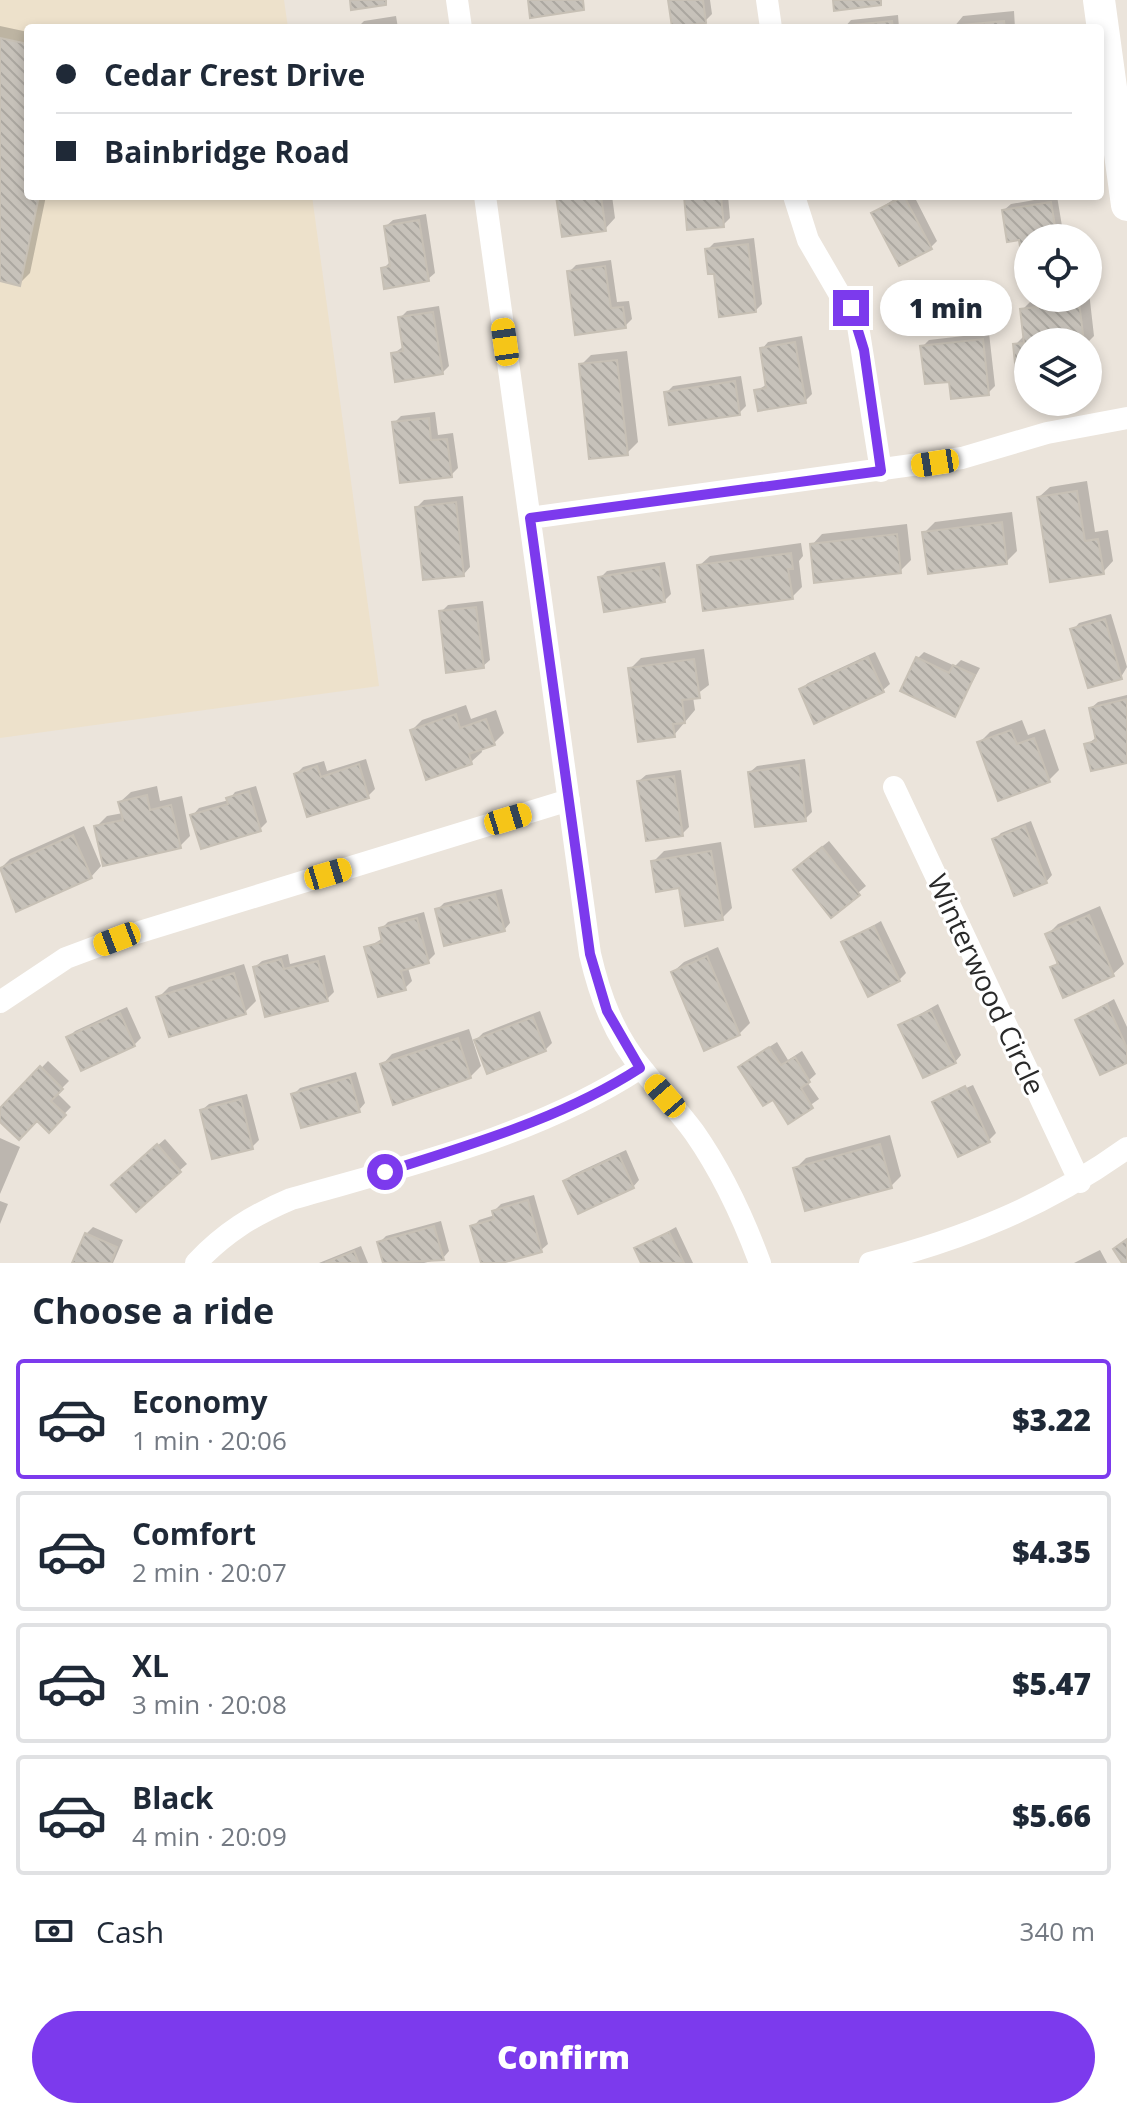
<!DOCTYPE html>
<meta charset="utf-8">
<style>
:root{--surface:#fff;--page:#f2f2f3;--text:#1f2937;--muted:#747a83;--line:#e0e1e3;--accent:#7c3aed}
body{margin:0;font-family:"Open Sans",sans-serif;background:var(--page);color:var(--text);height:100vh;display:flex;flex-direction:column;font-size:30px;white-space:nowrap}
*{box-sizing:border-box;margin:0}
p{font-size:26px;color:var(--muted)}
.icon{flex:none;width:44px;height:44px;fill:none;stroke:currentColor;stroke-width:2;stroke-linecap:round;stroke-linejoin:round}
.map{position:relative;height:1263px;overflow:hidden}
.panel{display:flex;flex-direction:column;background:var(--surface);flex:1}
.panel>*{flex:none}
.guide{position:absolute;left:24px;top:24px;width:1080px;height:176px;border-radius:8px;box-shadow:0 4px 12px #0003;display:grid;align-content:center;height:176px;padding:0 32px;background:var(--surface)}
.fabs{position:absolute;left:1014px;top:224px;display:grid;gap:16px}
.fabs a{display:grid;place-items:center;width:88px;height:88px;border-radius:50%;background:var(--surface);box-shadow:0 4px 12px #0003;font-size:40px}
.end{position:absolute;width:36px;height:36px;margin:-18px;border:10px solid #7c3aed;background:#fff;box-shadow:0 0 0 4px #fff}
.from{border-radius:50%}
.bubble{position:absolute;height:56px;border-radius:28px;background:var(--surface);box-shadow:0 4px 12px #0003;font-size:26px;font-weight:800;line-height:56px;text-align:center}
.car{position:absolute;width:24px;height:48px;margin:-24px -12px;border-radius:10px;box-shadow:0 0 6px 2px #0007;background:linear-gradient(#f5c518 24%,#345 0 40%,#f5c518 0 76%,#345 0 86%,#f5c518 0)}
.guide b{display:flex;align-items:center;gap:28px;height:76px;font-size:30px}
.guide b+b{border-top:2px solid var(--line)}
.guide i{width:20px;height:20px;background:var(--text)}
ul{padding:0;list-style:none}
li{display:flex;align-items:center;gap:24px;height:120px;margin:0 16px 12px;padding:0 16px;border:4px solid var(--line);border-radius:8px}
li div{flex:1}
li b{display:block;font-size:30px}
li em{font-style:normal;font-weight:800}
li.selected{border-color:var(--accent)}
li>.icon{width:72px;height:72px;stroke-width:1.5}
h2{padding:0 32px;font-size:36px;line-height:96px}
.pay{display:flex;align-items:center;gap:20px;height:88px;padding:0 32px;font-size:30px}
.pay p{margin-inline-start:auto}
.cta{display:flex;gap:16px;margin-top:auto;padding:16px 32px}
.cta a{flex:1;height:92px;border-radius:48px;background:var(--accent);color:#fff;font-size:32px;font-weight:800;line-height:92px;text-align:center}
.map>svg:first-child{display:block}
.education{fill:#ede1cb}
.shadow{fill:#0003}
.building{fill:url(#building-back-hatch);stroke:#c7c0b5;stroke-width:2}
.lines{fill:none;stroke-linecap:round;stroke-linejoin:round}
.street{stroke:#fff;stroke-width:22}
.secondary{stroke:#fff;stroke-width:32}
.route{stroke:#7c3aed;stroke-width:10}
.labels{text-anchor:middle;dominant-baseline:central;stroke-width:6;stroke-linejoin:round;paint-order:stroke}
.street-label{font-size:28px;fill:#292929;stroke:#fff}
</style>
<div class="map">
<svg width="1127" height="1263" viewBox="0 0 1127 1263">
<defs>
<pattern id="building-back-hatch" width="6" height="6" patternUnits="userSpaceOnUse" patternTransform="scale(2)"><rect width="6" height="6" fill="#c7c2ba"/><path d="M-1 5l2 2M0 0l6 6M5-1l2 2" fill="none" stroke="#aba7a0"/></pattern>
</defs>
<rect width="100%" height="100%" fill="#ebe4db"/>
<path class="education" d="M0 0H284L288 28H28V196H312L379 686 0 738Z"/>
<path class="shadow" d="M670 0H710L712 14 705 21Z
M1014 11 1015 28H953L963 16Z
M898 15 899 28H844L851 20Z
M396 16 398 28H357L364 21Z
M0 26 28 32V196H46L30 273 20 283 0 279Z
M558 196H612L615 218 605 229Z
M686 196H728L730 218 723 225Z
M899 196H914L937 241 931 247 873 213Z
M1057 196 1064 238H1028V264L1021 237 1004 210 1011 204Z
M426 214 435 273 428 279 383 269 390 262 386 226 393 220Z
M754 238 762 304 755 311 715 271 707 250 714 243Z
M611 260 617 302 629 301 632 319 625 326 569 272 576 265Z
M1089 292 1094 336 1088 342H1028V370L1015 345 1025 335 1022 310 1033 299 1088 298Z
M439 306 449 366 442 373 393 354 404 346 400 318 407 311Z
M989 333 995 386 988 393 951 379 922 347 929 340Z
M802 336 812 394 805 401 757 391 767 384 762 349 768 342Z
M627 351 638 442 627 453 581 365 591 355Z
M741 376 746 406 739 413 666 393 673 386Z
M435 412 438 435 453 433 458 468 451 475 394 423 401 416Z
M1087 481 1095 532 1108 530 1113 561 1103 572 1039 497 1050 487Z
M463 496 470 567 464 574 417 507 424 500Z
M1012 512 1017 551 1006 562 924 533 935 522Z
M907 524 911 560 900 571 812 545 822 534Z
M801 543 803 556 799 561 802 587 792 597 699 566 710 556Z
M665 562 671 594 664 601 600 578 607 571Z
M483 601 490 660 483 666 441 612 448 605Z
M1111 614 1127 667 1121 677 1073 630 1079 623Z
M704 649 709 685 693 697 695 710 674 735 630 669 641 658Z
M875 652 890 684 883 690 801 689 808 683Z
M924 652 955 666 961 660 980 668 954 715 918 658Z
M1127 695V761L1086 745 1097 737 1091 708 1098 702Z
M466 705 471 719 496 710 504 733 493 744 481 748 482 752 471 762 412 730 422 720Z
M1022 720 1028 735 1045 729 1059 770 1049 780 979 743 990 732Z
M366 759 375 789 368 796 296 774 303 767 324 761 327 771Z
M805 759 812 812 805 819 750 772 757 766Z
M681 770 689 827 682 834 639 781 646 775Z
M157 786 160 801 182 796 190 836 180 846 96 827 107 816 123 813 120 802 131 792Z
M256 786 267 822 260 829 193 815 199 808 229 800 235 792Z
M1031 821 1052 875 1046 882 995 839 1001 833Z
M84 826 101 866 91 877 17 909 0 869 10 859Z
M829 841 866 886 832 915 802 863Z
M721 842 732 908 722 918 653 862 664 851Z
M502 889 510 923 504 930 437 910 444 903Z
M1100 906 1124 964 1113 974 1052 968 1059 961 1048 934 1058 924Z
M424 912 435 954 428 961 408 968 412 981 405 988 367 948 383 938 381 929 388 922Z
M881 921 906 973 899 980 843 943Z
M718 947 750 1023 739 1034 673 972 684 962Z
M288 954 290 964 325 955 334 992 327 999 255 967 262 961Z
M244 964 256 1001 245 1012 159 997 169 987Z
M1114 999 1127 1027V1061L1077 1020Z
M938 1004 961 1055 955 1062 901 1025Z
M127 1007 141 1038 134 1045 68 1038 75 1031Z
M540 1011 552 1043 545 1050 476 1040 483 1033Z
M469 1029 481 1066 470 1077 382 1065 392 1054Z
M777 1042 788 1060 802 1051 816 1074 807 1082 819 1099 788 1121 748 1061Z
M48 1061 69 1081 57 1093 71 1107 49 1130 37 1118 0 1119V1111Z
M356 1072 365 1103 359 1110 293 1095 300 1088Z
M973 1085 996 1133 989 1140 934 1102Z
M247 1094 259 1140 252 1147 202 1110 209 1104Z
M890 1135 901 1176 891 1186 796 1168 806 1158Z
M0 1138 20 1147 0 1194Z
M165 1139 187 1164 136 1209 121 1178Z
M626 1150 639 1180 633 1187 565 1181 572 1175Z
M534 1195 548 1244 541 1250 483 1263 473 1227 479 1220 495 1215 494 1211 501 1204Z
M0 1201 8 1204 0 1224Z
M441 1221 449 1251 443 1258 424 1263H385L379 1243 386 1236Z
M93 1227 123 1240 113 1263H74L86 1234Z
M676 1227 693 1263H643L637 1249Z
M361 1246 368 1263H319Z
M1100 1250 1107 1263H1074Z"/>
<path class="building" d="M350 0H386V5L351 10Z
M528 0H583L584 10 530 18Z
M668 0H703L706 23 672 27Z
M833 0H881V5L834 11Z
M892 21 893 28H842V26Z
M1004 21 1005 28H951V26Z
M0 38 28 44V196H39L20 286 0 281Z
M556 196H601L606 231 562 237Z
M684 196H721L724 227 687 230Z
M904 196 932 249 899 266 871 213Z
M1051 202 1057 238H1028V266H1023L1019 240 1007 242 1002 210Z
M419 220 429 281 384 289 381 268 390 266 384 226Z
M748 244 756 312 719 317 714 274H708L705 249Z
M605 266 611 308 623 307 626 328 575 335 567 271Z
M1079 302 1084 342H1028V372L1016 373 1013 344 1024 343 1020 309Z
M433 312 443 374 395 382 391 353 403 351 398 317Z
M983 339 989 395 951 399 949 382 925 384 920 346Z
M795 342 806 403 758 411 754 390 766 388 760 348Z
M617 360 628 455 589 459 579 364Z
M735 381 740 415 669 425 664 392Z
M429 418 431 440 447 439 452 477 400 483 392 422Z
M1077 491 1085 541 1098 539 1104 574 1050 582 1037 497Z
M456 502 464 576 423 580 415 507Z
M1002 522 1007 564 928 574 922 532Z
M897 534 901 573 814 583 810 544Z
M791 553 793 569H788L793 599 703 611 697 565Z
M659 567 665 602 604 612 598 577Z
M476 607 484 668 446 673 439 611Z
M1105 619 1122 679 1088 688 1070 629Z
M868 657 884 692 814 724 799 689Z
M916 657 949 673 953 665 975 675 955 717 900 691Z
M694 659 700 698 682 700 685 723 673 724 675 737 638 742 628 668Z
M1127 699V763L1091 771 1084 744 1096 741 1089 708Z
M456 714 460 728 486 719 495 745 469 754 472 764 426 780 410 730Z
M1011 730 1017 744 1034 738 1050 782 998 801 977 742Z
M359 764 369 798 307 817 294 774 317 766 321 777Z
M799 765 806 821 755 827 748 772Z
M674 776 683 836 646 841 637 781Z
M249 791 261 831 201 849 190 815 228 804 226 798Z
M147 795 150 810 171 805 181 848 103 866 94 826 123 820 118 802Z
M1025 826 1047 883 1014 896 992 839Z
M73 835 92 878 16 912 0 868Z
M822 847 860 895 831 918 793 870Z
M711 851 723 920 685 926 679 888 656 892 651 861Z
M495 894 505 931 444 946 435 909Z
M1089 915 1114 976 1063 998 1050 967 1058 964 1045 934Z
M417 918 429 963 401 971 406 990 378 997 364 947 382 942 379 928Z
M874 926 900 981 868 997 841 942Z
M707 956 740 1035 704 1051 671 972Z
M281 959 284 969 318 961 328 1001 265 1017 253 967Z
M234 973 246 1014 169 1037 156 997Z
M1107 1004 1127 1048V1063L1100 1075 1075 1020Z
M931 1010 956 1063 923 1078 898 1025Z
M120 1013 135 1046 81 1071 66 1037Z
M533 1017 546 1051 487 1074 474 1040Z
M458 1038 471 1078 393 1105 380 1064Z
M769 1047 781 1065 795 1057 810 1082 801 1088 813 1108 788 1124 773 1100 763 1106 738 1067Z
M40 1066 63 1089 51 1101 66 1115 49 1133 37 1121 19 1140 0 1122V1108Z
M350 1077 360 1112 301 1128 291 1094Z
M965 1086 990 1142 958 1157 932 1102Z
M241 1099 253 1149 212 1159 200 1110Z
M157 1144 181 1172 136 1212 111 1185Z
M880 1144 892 1188 805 1211 793 1168Z
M619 1155 634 1188 578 1214 563 1181Z
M528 1200 542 1252 502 1263H481L470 1226 494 1219 492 1211Z
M434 1226 444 1260 383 1263 377 1242Z
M669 1232 684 1263H641L634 1248Z
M85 1233 117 1247 111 1263H72Z
M1127 1239V1263H1122L1113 1249Z
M354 1251 359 1263H325Z"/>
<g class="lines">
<path class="street" d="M457 0 461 28
M767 0 771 28
M485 196 590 954C600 997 614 1035 643 1070 659 1091 678 1110 694 1132 722 1172 743 1217 760 1263
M794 196 808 240 858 326 881 471
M530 518 962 458 1047 433 1127 418
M894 787 1080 1182
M0 1002 66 958 117 939 569 800
M196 1263C224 1233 253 1215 291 1199 410 1165 536 1136 640 1068
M870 1263C964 1239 1048 1205 1127 1148"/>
<path class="secondary" d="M1099 0 1127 205"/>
</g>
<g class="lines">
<path class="route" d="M385 1172C474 1143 561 1119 640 1068L607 1011 590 954 530 518 881 471 864 350 851 308"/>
</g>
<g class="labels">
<g class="street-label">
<text transform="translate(987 984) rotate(65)">Winterwood Circle</text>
</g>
</g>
</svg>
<div class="fabs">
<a><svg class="icon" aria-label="locate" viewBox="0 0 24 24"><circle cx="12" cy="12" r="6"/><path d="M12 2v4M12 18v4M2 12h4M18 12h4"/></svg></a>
<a><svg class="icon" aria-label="layers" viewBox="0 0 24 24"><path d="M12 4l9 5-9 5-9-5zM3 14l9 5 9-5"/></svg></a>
</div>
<i class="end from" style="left:385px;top:1172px"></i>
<i class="end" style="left:851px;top:308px"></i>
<div class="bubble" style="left:880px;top:280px;width:132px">1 min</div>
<i class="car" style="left:505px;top:342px;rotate:352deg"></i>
<i class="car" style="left:935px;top:463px;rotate:261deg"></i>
<i class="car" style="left:508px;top:819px;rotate:73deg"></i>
<i class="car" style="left:328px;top:874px;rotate:73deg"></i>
<i class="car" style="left:117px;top:939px;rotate:249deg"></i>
<i class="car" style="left:665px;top:1096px;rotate:319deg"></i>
<div class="guide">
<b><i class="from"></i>Cedar Crest Drive</b>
<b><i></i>Bainbridge Road</b>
</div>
</div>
<section class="panel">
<h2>Choose a ride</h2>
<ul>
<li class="selected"><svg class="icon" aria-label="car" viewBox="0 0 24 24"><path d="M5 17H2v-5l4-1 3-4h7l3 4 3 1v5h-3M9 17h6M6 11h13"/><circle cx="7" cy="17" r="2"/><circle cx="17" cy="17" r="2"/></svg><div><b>Economy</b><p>1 min · 20:06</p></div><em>$3.22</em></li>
<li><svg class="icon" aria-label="car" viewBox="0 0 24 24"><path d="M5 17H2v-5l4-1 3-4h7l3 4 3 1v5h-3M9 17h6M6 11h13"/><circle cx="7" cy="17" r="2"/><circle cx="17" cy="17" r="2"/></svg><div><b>Comfort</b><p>2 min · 20:07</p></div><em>$4.35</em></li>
<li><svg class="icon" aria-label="car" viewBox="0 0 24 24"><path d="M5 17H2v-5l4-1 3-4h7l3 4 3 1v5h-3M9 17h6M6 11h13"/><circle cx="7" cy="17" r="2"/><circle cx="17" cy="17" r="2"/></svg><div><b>XL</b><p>3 min · 20:08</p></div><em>$5.47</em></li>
<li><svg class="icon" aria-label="car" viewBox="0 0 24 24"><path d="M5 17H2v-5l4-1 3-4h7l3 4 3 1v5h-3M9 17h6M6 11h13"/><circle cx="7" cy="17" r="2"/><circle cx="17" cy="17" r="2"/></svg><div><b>Black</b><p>4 min · 20:09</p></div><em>$5.66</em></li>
</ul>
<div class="pay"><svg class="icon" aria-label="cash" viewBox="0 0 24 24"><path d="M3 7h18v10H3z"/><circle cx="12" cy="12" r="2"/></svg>Cash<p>340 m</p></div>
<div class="cta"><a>Confirm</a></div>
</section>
